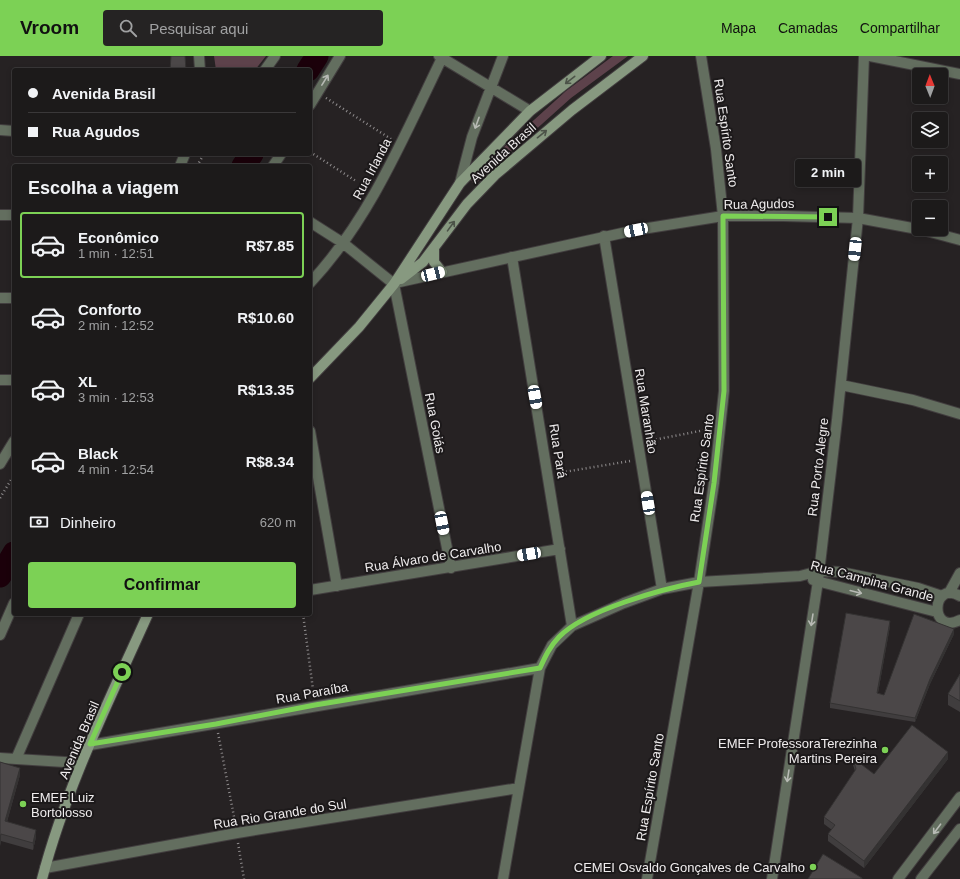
<!DOCTYPE html>
<html lang="pt">
<meta charset="utf-8">
<style>
:root{--surface:#1c1a1a;--page:#252323;--text:#f1f3f6;--muted:#a0a1a2;--line:#3a3839;--accent:#7cd155}
body{margin:0;font-family:Helvetica,sans-serif;background:var(--page);color:var(--text);height:100vh;display:flex;flex-direction:column;font-size:15px;white-space:nowrap}
*{box-sizing:border-box;margin:0}
p{font-size:13px;color:var(--muted)}
.icon{flex:none;width:22px;height:22px;fill:none;stroke:currentColor;stroke-width:2;stroke-linecap:round;stroke-linejoin:round}
.map{position:relative;flex:1;overflow:hidden}
.sheet{position:absolute;left:12px;top:108px;width:300px;height:452px;display:flex;flex-direction:column;background:var(--surface);border-radius:4px;box-shadow:0 2px 6px #0003,0 0 0 1px var(--line)}
.sheet>*{flex:none}
.top-card{position:absolute;left:12px;top:12px;width:300px;height:88px;border-radius:4px;box-shadow:0 2px 6px #0003,0 0 0 1px var(--line);display:grid;align-content:center;height:88px;padding:0 16px;background:var(--surface)}
.needle{width:26px;rotate:359deg}
.tools{position:absolute;left:912px;top:12px;display:grid;gap:8px}
.tools a{display:grid;place-items:center;width:36px;height:36px;border-radius:4px;background:var(--surface);box-shadow:0 2px 6px #0003,0 0 0 1px var(--line);font-size:20px}
.end{position:absolute;width:18px;height:18px;margin:-9px;border:5px solid #7cd155;background:#111;box-shadow:0 0 0 2px #111}
.from{border-radius:50%}
.bubble{position:absolute;height:28px;border-radius:4px;background:var(--surface);box-shadow:0 2px 6px #0003,0 0 0 1px var(--line);font-size:13px;font-weight:600;line-height:28px;text-align:center}
.car{position:absolute;width:12px;height:24px;margin:-12px -6px;border-radius:5px;box-shadow:0 0 3px 1px #0007;background:linear-gradient(#fff 24%,#345 0 40%,#fff 0 76%,#345 0 86%,#fff 0)}
.top-card b{display:flex;align-items:center;gap:14px;height:38px;font-size:15px}
.top-card b+b{border-top:1px solid var(--line)}
.top-card i{width:10px;height:10px;background:var(--text)}
ul{padding:0;list-style:none}
li{display:flex;align-items:center;gap:12px;height:66px;margin:0 8px 6px;padding:0 8px;border:2px solid transparent;border-radius:4px}
li div{flex:1}
li b{display:block;font-size:15px}
li em{font-style:normal;font-weight:600}
li.current{border-color:var(--accent)}
li>.icon{width:36px;height:36px;stroke-width:1.5}
h2{padding:0 16px;font-size:18px;line-height:48px}
.pay{display:flex;align-items:center;gap:10px;height:44px;padding:0 16px;font-size:15px}
.pay p{margin-inline-start:auto}
.button{display:flex;gap:8px;margin-top:auto;padding:8px 16px}
.button a{flex:1;height:46px;border-radius:4px;background:var(--accent);color:#111;font-size:16px;font-weight:600;line-height:46px;text-align:center}
header{display:flex;align-items:center;gap:24px;box-sizing:border-box;height:56px;padding:0 20px;background:var(--accent);color:#111}
header strong{font-size:19px}
nav{display:flex;gap:22px;margin-inline-start:auto;font-size:14px}
.search{width:280px;height:36px;background:var(--page);display:flex;align-items:center;gap:10px;box-sizing:border-box;padding:0 14px;border-radius:4px;color:var(--muted);font-size:15px}
.map>svg:first-child{display:block}
.green{fill:#5d424b}
.lines{fill:none;stroke-linecap:round;stroke-linejoin:round}
.stream{stroke:#5b474e;stroke-width:4}
.river{stroke:#1b000a;stroke-width:23}
.minor-casing{stroke:#423e3f;stroke-width:12}
.tertiary-casing{stroke:#423e3f;stroke-width:12}
.secondary-casing{stroke:#423e3f;stroke-width:12}
.path{stroke:#908d8e;stroke-width:2.5;stroke-dasharray:1 3;stroke-linecap:butt}
.minor{stroke:#636e5f;stroke-width:10}
.tertiary{stroke:#636e5f;stroke-width:10}
.secondary{stroke:#879980;stroke-width:10}
.wall{fill:#403d3e}
.shaded-wall{fill:#343232}
.building{fill:#4b4748;stroke:#343232}
.oneway{stroke:#b7bab4}
.oneway2{stroke:#4c5348}
.route{stroke:#7cd155;stroke-width:5}
.poi-dot{fill:#7cd155;stroke:#1c191a;stroke-width:1.5}
.labels{text-anchor:middle;dominant-baseline:central;stroke-width:4;stroke-linejoin:round;paint-order:stroke}
.street-label{font-size:13px;fill:#efeced;stroke:#1c191a}
.poi-label{font-size:13px;fill:#efeced;stroke:#1c191a;text-anchor:end}
</style>
<header>
<strong>Vroom</strong>
<div class="search"><svg class="icon" aria-label="search" viewBox="0 0 24 24"><circle cx="10" cy="10" r="6"/><path d="M15 15l6 6"/></svg>Pesquisar aqui</div>
<nav><a>Mapa</a><a>Camadas</a><a>Compartilhar</a></nav>
</header>
<div class="map">
<svg width="960" height="823" viewBox="0 0 960 823">
<rect width="100%" height="100%" fill="#262223"/>
<path class="green" d="M214 0H266L255 14H216Z
M613 0H628L571 42 474 129 470 122 566 35Z"/>
<g class="lines">
<path class="stream" d="M305 0 312 8"/>
<path class="river" d="M308 14 317 0
M243 110 252 98
M0 520 14 497"/>
<g class="minor-casing">
<path id="minor" d="M199 0 200 14
M439 0 530 55
M870 0 960 18
M265 14 275 0
M310 49 340 0
M0 74 14 75
M180 110 185 98
M273 110 281 98
M460 127 472 81 503 0
M0 159H14
M310 166 343 187 394 228 451 512
M604 180 662 533
M512 201 572 570
M310 227C370 163 404 80 442 2
M0 242H14
M0 324H14
M841 329 913 344 960 358
M310 375 337 530
M0 408 14 385
M813 524 937 556
M310 534 560 493
M0 579 14 547
M90 689 540 612
M0 702 81 707
M16 703 79 558
M45 812 237 777 519 732
M503 823 540 612 552 589 572 570 624 547 662 533 699 526 800 520 819 515 841 516 918 532 942 540
M647 823 699 526 714 427 724 335 723 160 716 93 701 0
M772 823 818 525 837 364 858 162 864 0"/>
</g>
<g class="tertiary-casing">
<path id="tertiary" d="M395 227 636 174 723 160H783L858 162 923 174 960 184
M949 537 960 517
M960 540C931 523 929 580 960 564
M898 823 960 741
M921 823 960 773"/>
</g>
<g class="secondary-casing">
<path id="secondary" d="M434 193V206L442 216
M401 223 423 206 467 148 495 119 572 54 643 0
M310 322 359 271 394 228 460 127 530 55 601 0
M42 823C66 731 109 645 148 558"/>
</g>
<path class="path" d="M326 42 391 83
M310 96 356 125
M197 110 204 98
M648 385 710 373
M558 417 630 405
M0 442 14 419
M303 558 314 641
M218 677 235 766
M238 787 244 823"/>
<use href="#minor" class="minor"/>
<use href="#tertiary" class="tertiary"/>
<use href="#secondary" class="secondary"/>
</g>
<path class="wall" d="M890 570 878 637 884 639 954 578 930 628 915 666 830 652V647Z
M960 618V656L948 649V638Z
M853 702 874 718 948 703 864 812 828 785V778L832 774 824 768V761L855 715 853 709Z
M0 706 20 719 7 766 36 781 33 794 1 785 0 790Z"/>
<path class="shaded-wall" d="M890 565V570L877 642V637Z
M954 573V578L930 628 915 666V662L930 623Z
M948 696V703L864 812V805Z
M20 712V719L5 772V765Z
M36 774V781L33 794V787Z
M1 778V785L0 790V782Z"/>
<path class="building" d="M171 0H185L186 14H170Z
M846 557 890 565 877 637 884 639 914 558 954 573 930 623 915 662 830 647Z
M960 618V645L948 638Z
M912 669 948 696 864 805 828 778 835 769 824 761 856 713 853 702 874 718Z
M0 706 20 712 5 765 36 774 33 787 1 778 0 782Z
M823 798 862 822V823H808Z"/>
<defs><path id="oneway-shaft" d="M-6 0H5M1.5-3L5.5 0L1.5 3" fill="none" stroke-width="1.6" stroke-linecap="round" stroke-linejoin="round"/></defs>
<g class="oneway">
<use href="#oneway-shaft" transform="translate(325 24) rotate(-58)"/>
<use href="#oneway-shaft" transform="translate(477 67) rotate(110)"/>
<use href="#oneway-shaft" transform="translate(856 536) rotate(14)"/>
<use href="#oneway-shaft" transform="translate(812 564) rotate(99)"/>
<use href="#oneway-shaft" transform="translate(788 720) rotate(99)"/>
<use href="#oneway-shaft" transform="translate(937 773) rotate(127)"/>
</g>
<g class="oneway2">
<use href="#oneway-shaft" transform="translate(570 24) rotate(142)"/>
<use href="#oneway-shaft" transform="translate(542 78) rotate(-39)"/>
<use href="#oneway-shaft" transform="translate(451 170) rotate(-54)"/>
</g>
<g class="lines">
<path class="route" d="M122 616 90 688 216 668 315 649 540 612C545 601 550 590 559 581 585 554 662 533 699 526L714 427 724 335 723 160 828 161"/>
</g>
<g class="poi-dot">
<circle cx="885" cy="694" r="4"/>
<circle cx="23" cy="748" r="4"/>
<circle cx="813" cy="811" r="4"/>
</g>
<g class="labels">
<g class="street-label">
<text transform="translate(726 77) rotate(82)">Rua Espírito Santo</text>
<text transform="translate(503 97) rotate(-42)">Avenida Brasil</text>
<text transform="translate(372 113) rotate(-62)">Rua Irlanda</text>
<text transform="translate(759 148) rotate(-1)">Rua Agudos</text>
<text transform="translate(646 355) rotate(81)">Rua Maranhão</text>
<text transform="translate(435 367) rotate(79)">Rua Goiás</text>
<text transform="translate(558 395) rotate(81)">Rua Pará</text>
<text transform="translate(818 411) rotate(-83)">Rua Porto Alegre</text>
<text transform="translate(702 412) rotate(-82)">Rua Espírito Santo</text>
<text transform="translate(433 501) rotate(-9)">Rua Álvaro de Carvalho</text>
<text transform="translate(872 525) rotate(15)">Rua Campina Grande</text>
<text transform="translate(312 637) rotate(-10)">Rua Paraíba</text>
<text transform="translate(79 684) rotate(-67)">Avenida Brasil</text>
<text transform="translate(650 731) rotate(-80)">Rua Espírito Santo</text>
<text transform="translate(280 758) rotate(-9)">Rua Rio Grande do Sul</text>
</g>
<g class="poi-label">
<text x="877" y="687">EMEF ProfessoraTerezinha<tspan x="877" dy="15">Martins Pereira</tspan></text>
<text x="31" y="741" text-anchor="start">EMEF Luiz<tspan x="31" dy="15">Bortolosso</tspan></text>
<text x="805" y="811">CEMEI Osvaldo Gonçalves de Carvalho</text>
</g>
</g>
</svg>
<div class="tools">
<a><svg class="needle" viewBox="-14 -14 28 28"><path d="M0-13l5 13h-10z" fill="#e53935"/><path d="M0 13l5-13h-10z" fill="#a0a1a2"/></svg></a>
<a><svg class="icon" aria-label="layers" viewBox="0 0 24 24"><path d="M12 4l9 5-9 5-9-5zM3 14l9 5 9-5"/></svg></a>
<a>+</a>
<a>−</a>
</div>
<i class="end from" style="left:122px;top:616px"></i>
<i class="end" style="left:828px;top:161px"></i>
<div class="bubble" style="left:795px;top:103px;width:66px">2 min</div>
<i class="car" style="left:636px;top:174px;rotate:258deg"></i>
<i class="car" style="left:855px;top:193px;rotate:186deg"></i>
<i class="car" style="left:433px;top:218px;rotate:76deg"></i>
<i class="car" style="left:535px;top:341px;rotate:170deg"></i>
<i class="car" style="left:648px;top:447px;rotate:351deg"></i>
<i class="car" style="left:442px;top:467px;rotate:169deg"></i>
<i class="car" style="left:529px;top:498px;rotate:260deg"></i>
<div class="top-card">
<b><i class="from"></i>Avenida Brasil</b>
<b><i></i>Rua Agudos</b>
</div>
<section class="sheet">
<h2>Escolha a viagem</h2>
<ul>
<li class="current"><svg class="icon" aria-label="car" viewBox="0 0 24 24"><path d="M5 17H2v-5l4-1 3-4h7l3 4 3 1v5h-3M9 17h6M6 11h13"/><circle cx="7" cy="17" r="2"/><circle cx="17" cy="17" r="2"/></svg><div><b>Econômico</b><p>1 min · 12:51</p></div><em>R$7.85</em></li>
<li><svg class="icon" aria-label="car" viewBox="0 0 24 24"><path d="M5 17H2v-5l4-1 3-4h7l3 4 3 1v5h-3M9 17h6M6 11h13"/><circle cx="7" cy="17" r="2"/><circle cx="17" cy="17" r="2"/></svg><div><b>Conforto</b><p>2 min · 12:52</p></div><em>R$10.60</em></li>
<li><svg class="icon" aria-label="car" viewBox="0 0 24 24"><path d="M5 17H2v-5l4-1 3-4h7l3 4 3 1v5h-3M9 17h6M6 11h13"/><circle cx="7" cy="17" r="2"/><circle cx="17" cy="17" r="2"/></svg><div><b>XL</b><p>3 min · 12:53</p></div><em>R$13.35</em></li>
<li><svg class="icon" aria-label="car" viewBox="0 0 24 24"><path d="M5 17H2v-5l4-1 3-4h7l3 4 3 1v5h-3M9 17h6M6 11h13"/><circle cx="7" cy="17" r="2"/><circle cx="17" cy="17" r="2"/></svg><div><b>Black</b><p>4 min · 12:54</p></div><em>R$8.34</em></li>
</ul>
<div class="pay"><svg class="icon" aria-label="cash" viewBox="0 0 24 24"><path d="M3 7h18v10H3z"/><circle cx="12" cy="12" r="2"/></svg>Dinheiro<p>620 m</p></div>
<div class="button"><a>Confirmar</a></div>
</section>
</div>
